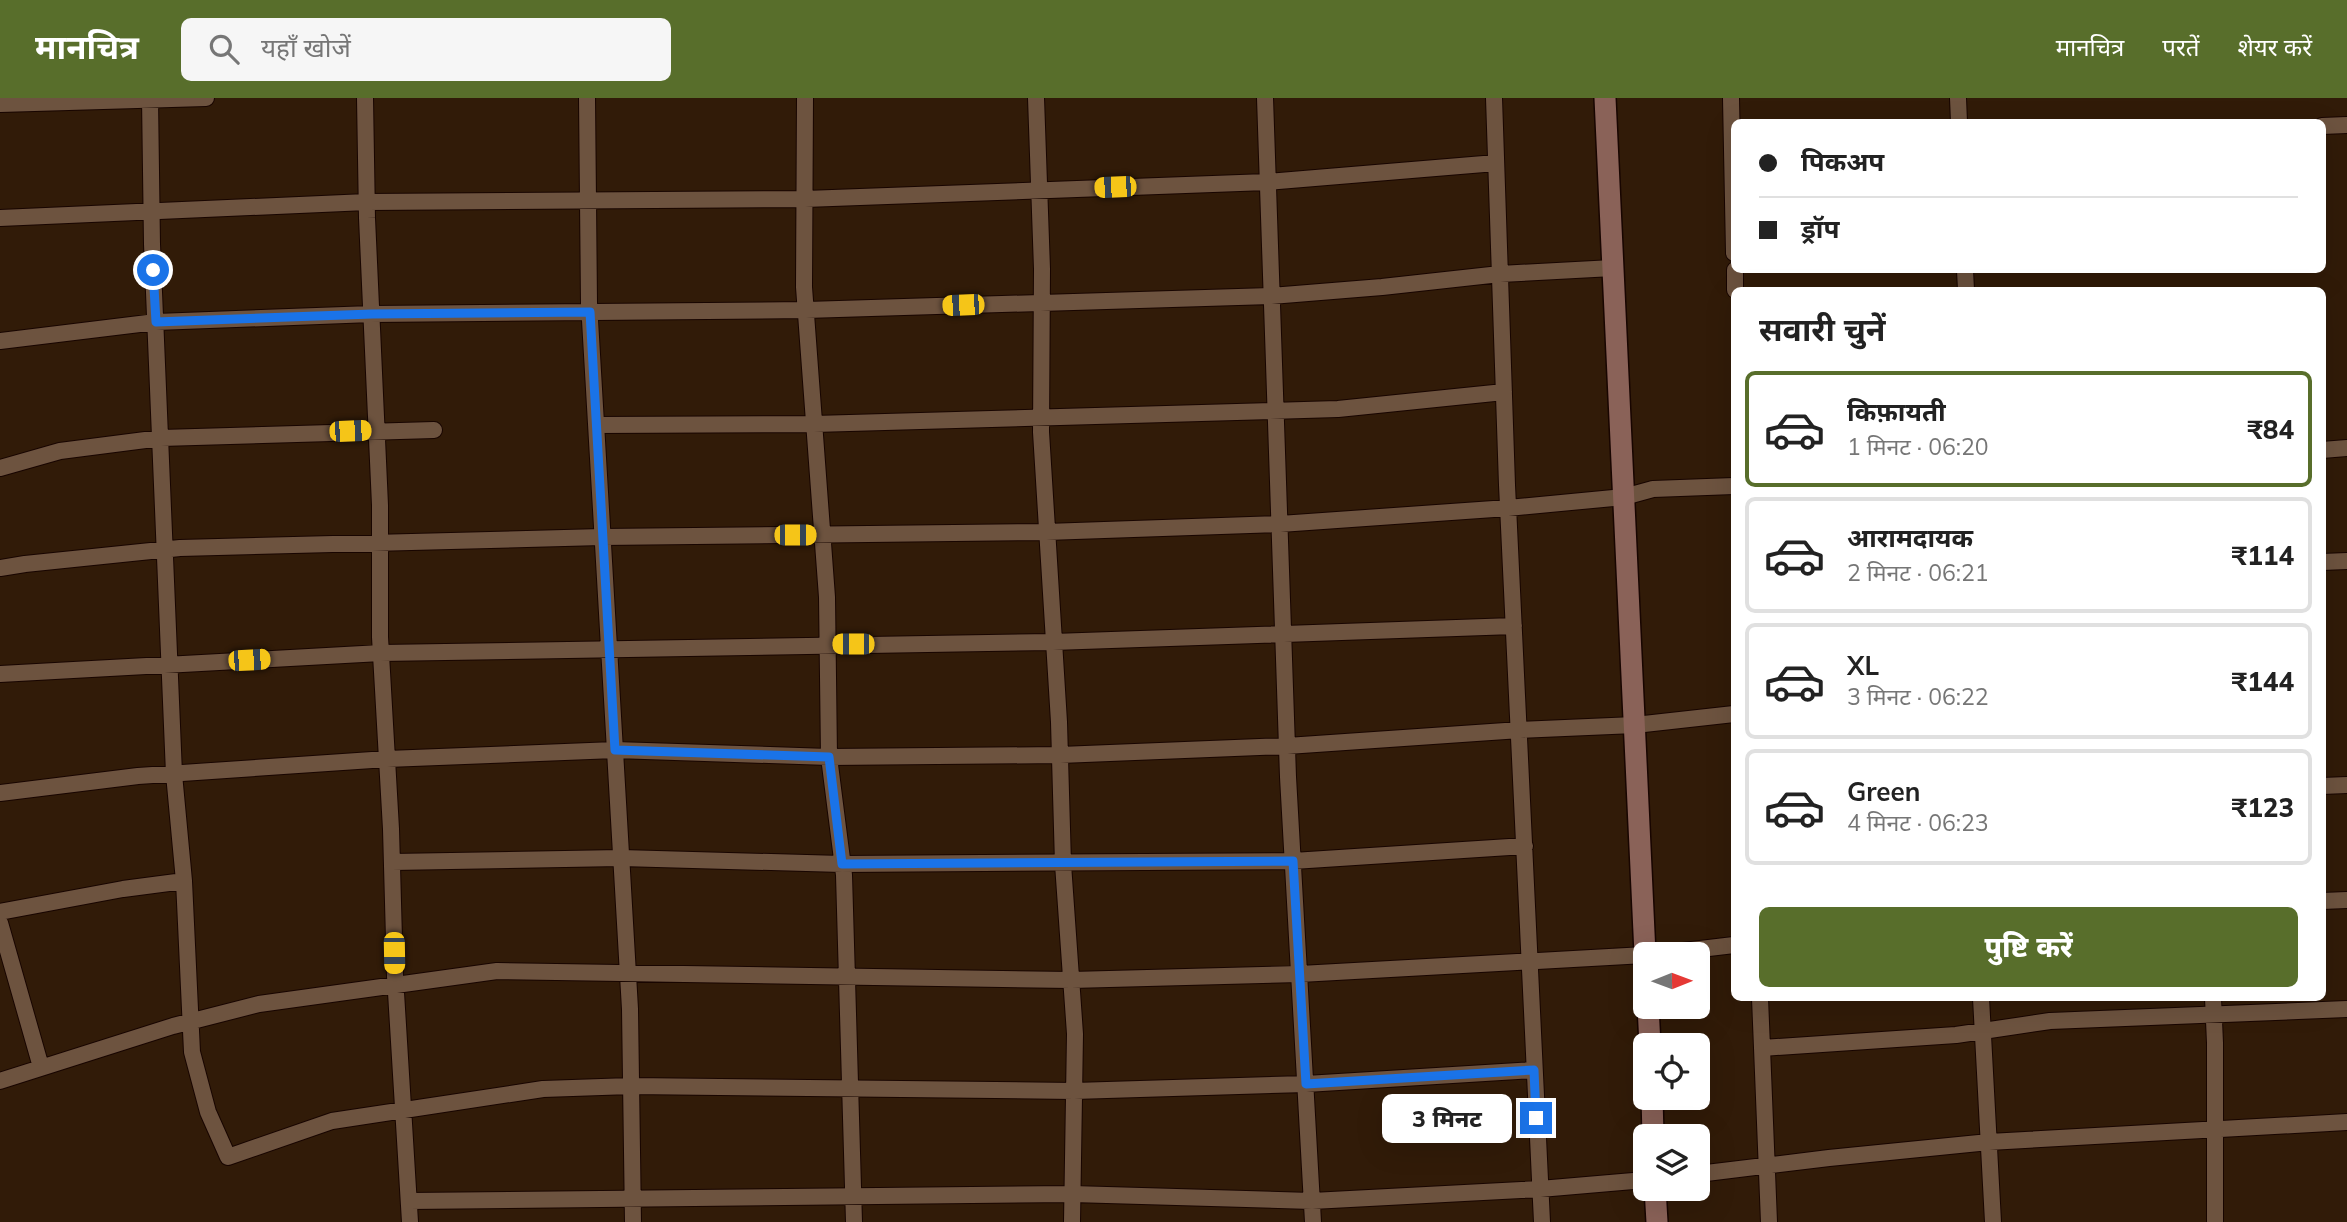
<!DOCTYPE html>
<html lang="hi">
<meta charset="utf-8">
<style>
:root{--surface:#fff;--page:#f6f6f6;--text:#222;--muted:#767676;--line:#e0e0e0;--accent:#586e2b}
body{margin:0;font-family:Mulish,"Noto Sans Devanagari",sans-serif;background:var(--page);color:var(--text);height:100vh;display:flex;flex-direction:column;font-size:26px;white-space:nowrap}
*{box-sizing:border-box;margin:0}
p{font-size:23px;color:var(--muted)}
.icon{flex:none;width:38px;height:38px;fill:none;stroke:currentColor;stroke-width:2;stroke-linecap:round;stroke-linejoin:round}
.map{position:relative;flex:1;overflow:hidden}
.panel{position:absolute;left:1731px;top:189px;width:595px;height:714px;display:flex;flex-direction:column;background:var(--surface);border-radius:10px;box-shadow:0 7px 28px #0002}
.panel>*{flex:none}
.guide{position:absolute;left:1731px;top:21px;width:595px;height:154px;border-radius:10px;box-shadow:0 7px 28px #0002;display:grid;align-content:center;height:154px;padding:0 28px;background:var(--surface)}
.needle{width:46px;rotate:89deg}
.tools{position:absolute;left:1633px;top:844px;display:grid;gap:14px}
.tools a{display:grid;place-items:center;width:77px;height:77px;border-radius:10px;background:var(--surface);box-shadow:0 7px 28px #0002;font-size:35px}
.end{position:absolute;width:32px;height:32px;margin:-16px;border:9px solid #1a73e8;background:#fff;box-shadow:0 0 0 4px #fff}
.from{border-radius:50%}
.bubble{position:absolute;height:49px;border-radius:10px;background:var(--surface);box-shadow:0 7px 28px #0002;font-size:23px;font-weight:800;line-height:49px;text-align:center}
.car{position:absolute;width:21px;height:42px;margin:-21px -10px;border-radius:9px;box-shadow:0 0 5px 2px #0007;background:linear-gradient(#f5c518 24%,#345 0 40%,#f5c518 0 76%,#345 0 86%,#f5c518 0)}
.guide b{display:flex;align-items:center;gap:24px;height:66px;font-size:26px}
.guide b+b{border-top:2px solid var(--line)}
.guide i{width:18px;height:18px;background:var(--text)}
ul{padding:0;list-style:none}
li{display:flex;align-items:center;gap:21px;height:116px;margin:0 14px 10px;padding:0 14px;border:4px solid var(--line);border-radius:10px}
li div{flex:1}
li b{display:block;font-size:26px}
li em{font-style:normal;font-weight:800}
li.selected{border-color:var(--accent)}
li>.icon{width:63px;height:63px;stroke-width:1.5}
h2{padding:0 28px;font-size:32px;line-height:84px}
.action{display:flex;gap:14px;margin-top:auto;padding:14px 28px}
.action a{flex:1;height:80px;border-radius:10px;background:var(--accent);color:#fff;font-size:28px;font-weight:800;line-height:80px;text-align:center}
header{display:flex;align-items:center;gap:42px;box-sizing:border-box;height:98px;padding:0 35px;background:var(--accent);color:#fff}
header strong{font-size:33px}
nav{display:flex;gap:38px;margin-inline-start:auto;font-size:24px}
.search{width:490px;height:63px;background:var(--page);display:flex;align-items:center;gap:18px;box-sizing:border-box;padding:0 24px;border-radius:10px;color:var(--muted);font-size:26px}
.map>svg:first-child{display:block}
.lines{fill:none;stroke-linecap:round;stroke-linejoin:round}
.street-casing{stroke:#180500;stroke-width:18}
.secondary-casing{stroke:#180500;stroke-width:24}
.street{stroke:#6d533f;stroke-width:16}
.secondary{stroke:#8a6258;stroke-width:21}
.route{stroke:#1a73e8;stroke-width:9}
</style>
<header>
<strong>मानचित्र</strong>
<div class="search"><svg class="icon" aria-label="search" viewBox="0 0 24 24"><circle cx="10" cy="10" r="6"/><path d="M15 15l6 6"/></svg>यहाँ खोजें</div>
<nav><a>मानचित्र</a><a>परतें</a><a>शेयर करें</a></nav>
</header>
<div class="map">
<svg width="2347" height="1124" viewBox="0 0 2347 1124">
<rect width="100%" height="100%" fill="#311b08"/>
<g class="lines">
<g class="street-casing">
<path id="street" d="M150 0 152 146 174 676 184 783 192 954 208 1014 228 1059 332 1023 543 991 631 988 1074 993 1306 986 1534 972
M365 0 367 120 380 407V539L391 731 395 878 410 1124
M587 0 589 205 630 911 633 1124
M805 0 804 189 827 499 829 659 844 777 854 1124
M1036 0 1042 171 1041 334 1059 624 1063 766 1075 936 1072 1124
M1265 0 1288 679 1313 1124
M1494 0 1507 387 1542 1124
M1731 0 1734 155
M1958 0 1959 24
M0 6 206 0
M2322 28 2347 27
M0 120 367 104 805 101 1267 84 1496 65
M1735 172V192
M1965 172 1966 192
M0 243 156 224 372 216 806 212 1271 198 1382 189 1500 176 1613 170
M596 327 814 326 1338 311 1504 294
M2322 352 2347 350
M0 370 60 353 161 340 434 332
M2322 464 2347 463
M0 470 25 466 180 450 602 439 1046 434 1280 426 1508 410 1624 399 1653 391 1734 388
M0 576 381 555 1053 544 1514 528
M2322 688 2347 687
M0 695 138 678 387 661 615 652 829 659 1060 657 1287 648 1520 632 1635 627 1734 616
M392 764 621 760 842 766 1293 763 1525 748
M2322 803 2347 802
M0 814 123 791 184 783
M0 825 41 969
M1658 856 1734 847
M1760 900 1769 1124
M1981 900 1993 1124
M2213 900 2215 945V1124
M1762 950 1956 937 2050 923 2347 911
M0 983 173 928 259 906 497 873 1071 882 1300 876 1645 857
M1698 1076 1829 1060 1989 1044 2347 1024
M409 1103 1072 1096 1312 1103 1540 1091 1645 1082"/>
</g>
<g class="secondary-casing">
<path id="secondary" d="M1605 0 1645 856
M1648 908 1650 947
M1652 999 1653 1038
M1655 1090 1657 1124"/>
</g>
<use href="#street" class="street"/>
<use href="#secondary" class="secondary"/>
</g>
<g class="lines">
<path class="route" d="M153 172 156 224 372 216 590 214 615 652 829 659 842 766 1293 763 1306 986 1534 972 1536 1020"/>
</g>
</svg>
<div class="tools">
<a><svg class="needle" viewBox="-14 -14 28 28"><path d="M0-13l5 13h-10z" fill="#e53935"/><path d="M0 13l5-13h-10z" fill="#767676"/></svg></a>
<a><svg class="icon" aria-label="locate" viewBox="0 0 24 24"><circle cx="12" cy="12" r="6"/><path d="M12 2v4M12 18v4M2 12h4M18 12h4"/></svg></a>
<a><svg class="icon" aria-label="layers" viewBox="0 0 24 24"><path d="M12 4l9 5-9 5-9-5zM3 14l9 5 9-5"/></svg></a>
</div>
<i class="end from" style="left:153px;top:172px"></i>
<i class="end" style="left:1536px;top:1020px"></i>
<div class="bubble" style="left:1382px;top:996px;width:130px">3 मिनट</div>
<i class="car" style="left:1115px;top:89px;rotate:268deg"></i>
<i class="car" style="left:963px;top:207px;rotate:268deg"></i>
<i class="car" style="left:350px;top:333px;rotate:88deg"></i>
<i class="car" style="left:795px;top:437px;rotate:90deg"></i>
<i class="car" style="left:853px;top:546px;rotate:270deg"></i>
<i class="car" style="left:249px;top:562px;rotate:87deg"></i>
<i class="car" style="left:394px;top:855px;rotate:179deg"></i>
<div class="guide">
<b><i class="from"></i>पिकअप</b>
<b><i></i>ड्रॉप</b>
</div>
<section class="panel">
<h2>सवारी चुनें</h2>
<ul>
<li class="selected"><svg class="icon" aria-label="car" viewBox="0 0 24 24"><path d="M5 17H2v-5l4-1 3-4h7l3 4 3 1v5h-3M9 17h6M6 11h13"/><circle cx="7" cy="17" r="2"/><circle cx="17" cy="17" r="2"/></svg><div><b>किफ़ायती</b><p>1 मिनट · 06:20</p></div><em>₹84</em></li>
<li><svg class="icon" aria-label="car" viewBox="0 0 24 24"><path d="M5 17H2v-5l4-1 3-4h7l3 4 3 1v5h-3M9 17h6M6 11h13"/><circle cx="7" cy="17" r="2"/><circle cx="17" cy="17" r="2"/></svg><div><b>आरामदायक</b><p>2 मिनट · 06:21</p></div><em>₹114</em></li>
<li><svg class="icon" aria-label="car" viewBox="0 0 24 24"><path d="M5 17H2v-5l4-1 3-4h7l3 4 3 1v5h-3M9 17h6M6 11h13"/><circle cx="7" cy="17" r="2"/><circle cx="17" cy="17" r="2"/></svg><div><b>XL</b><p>3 मिनट · 06:22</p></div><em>₹144</em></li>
<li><svg class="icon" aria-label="car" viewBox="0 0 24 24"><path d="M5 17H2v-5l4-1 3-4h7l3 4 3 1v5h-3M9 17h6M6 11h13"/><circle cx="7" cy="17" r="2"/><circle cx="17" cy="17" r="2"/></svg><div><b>Green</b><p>4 मिनट · 06:23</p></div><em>₹123</em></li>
</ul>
<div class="action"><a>पुष्टि करें</a></div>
</section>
</div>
